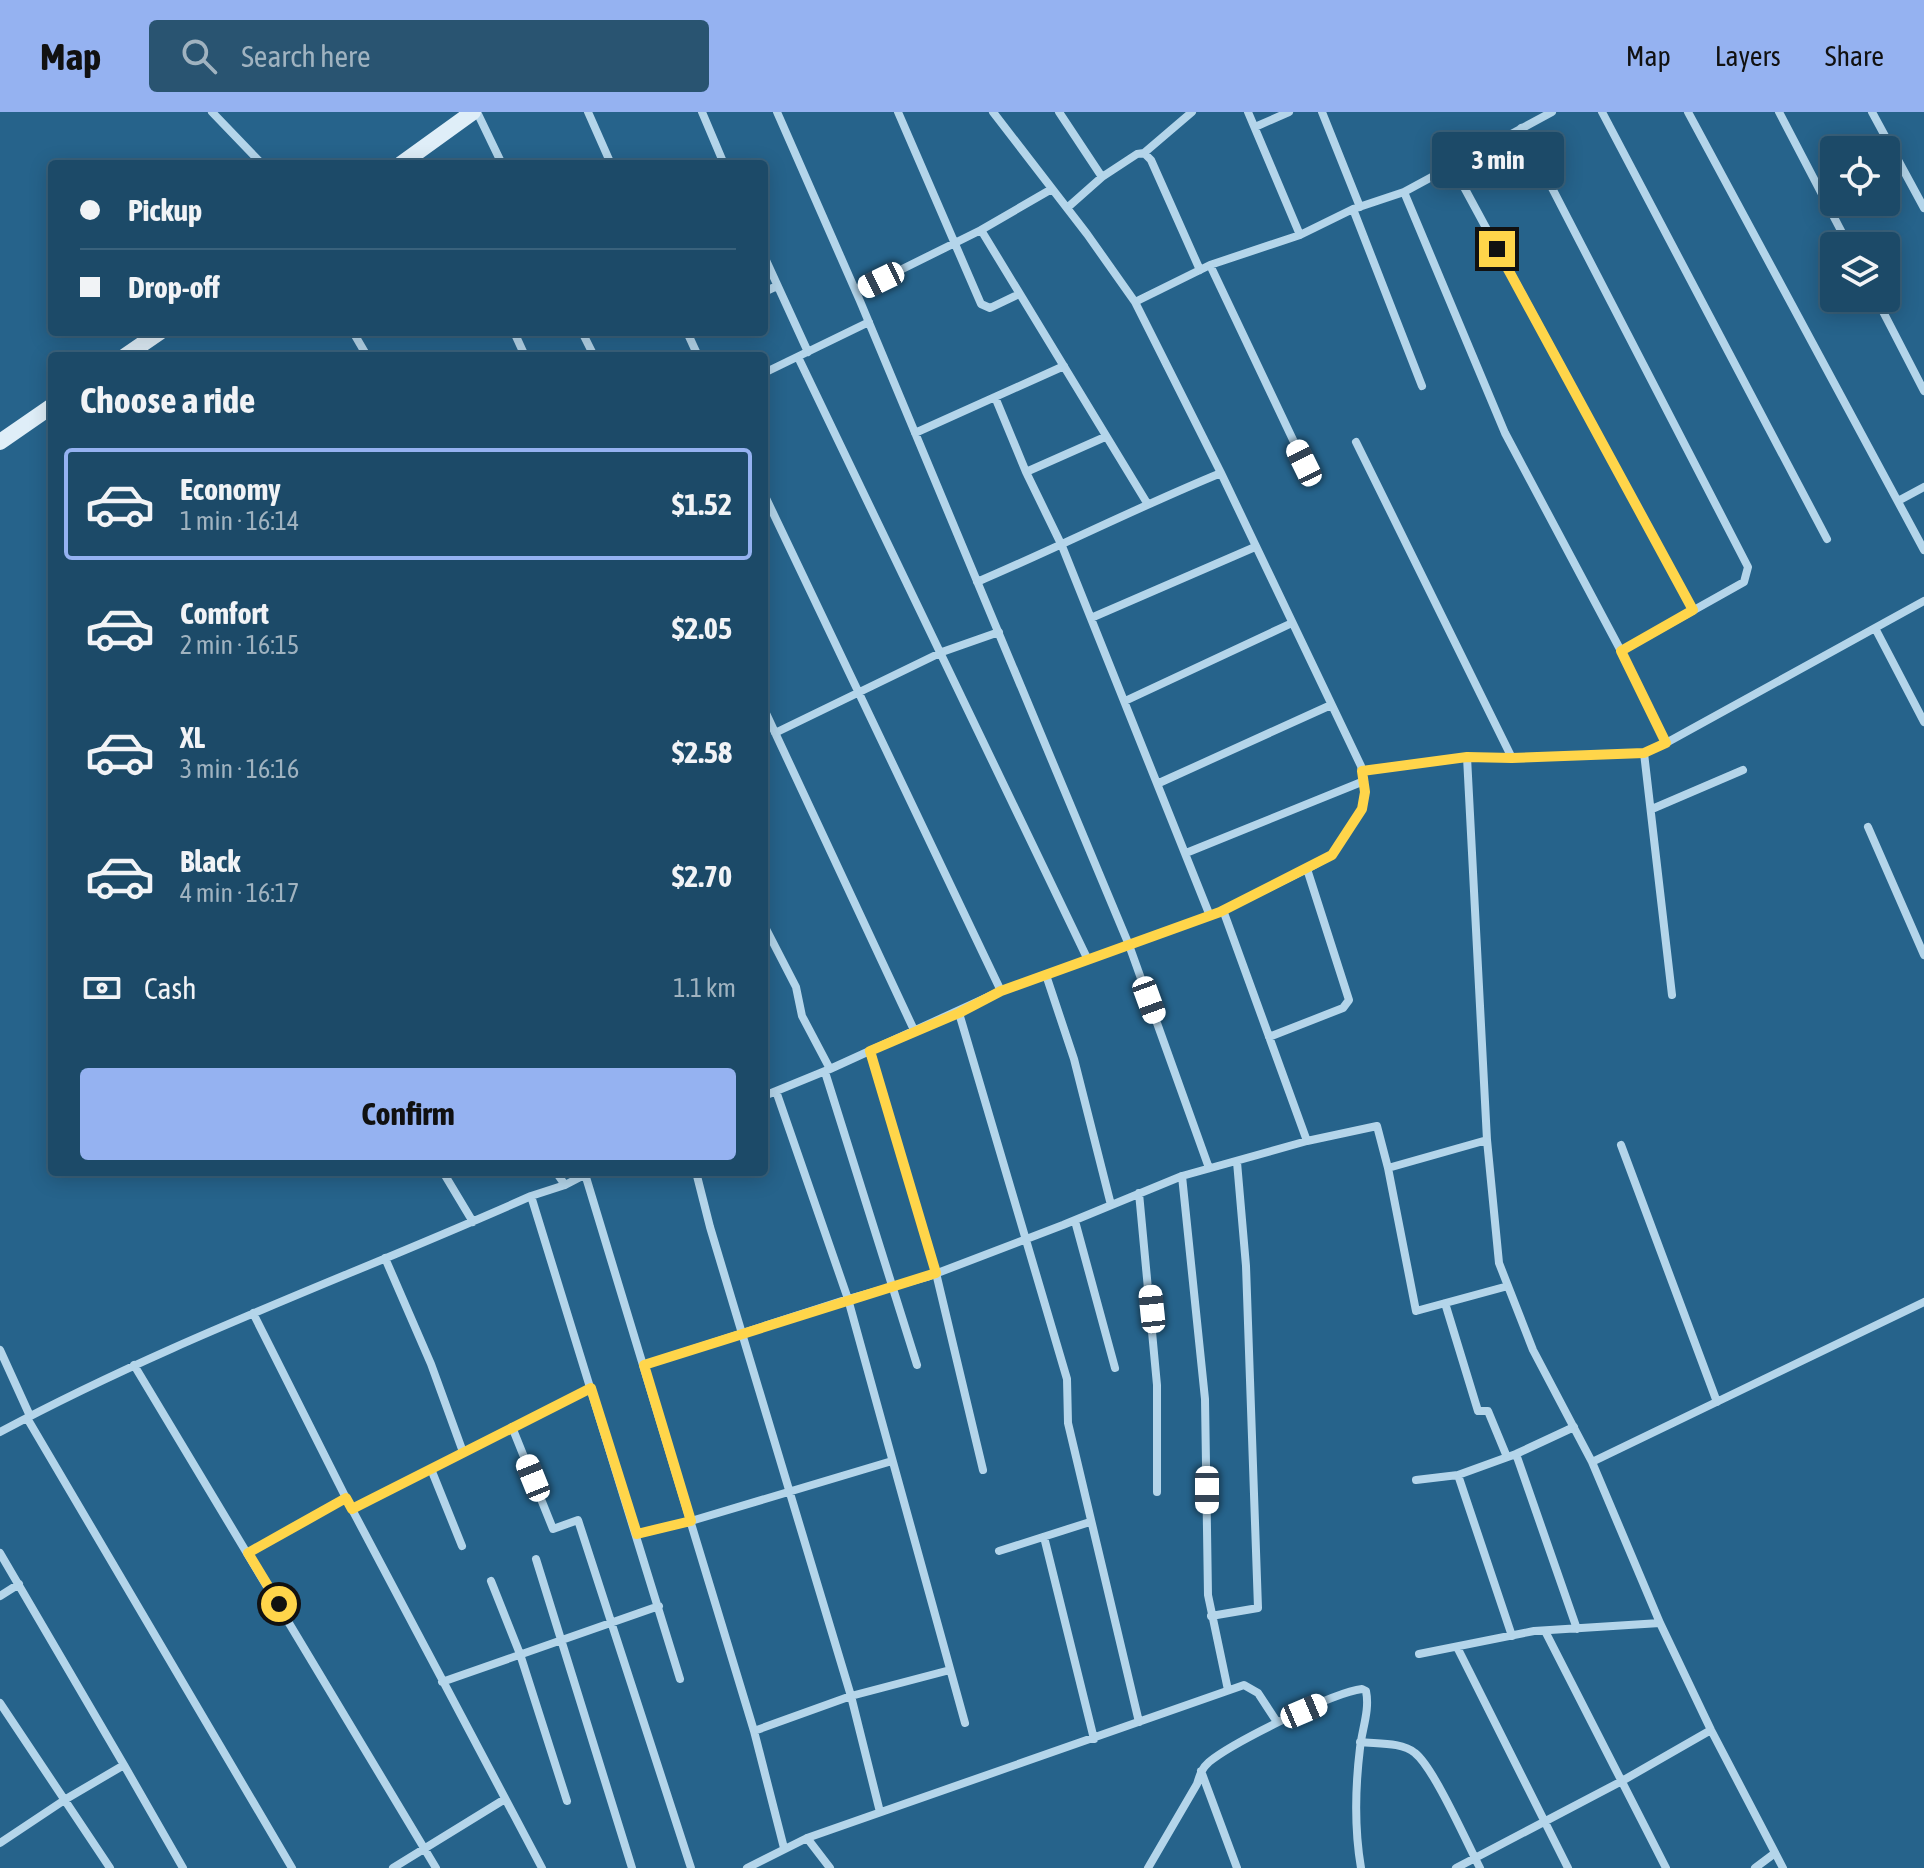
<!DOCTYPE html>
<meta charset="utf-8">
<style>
:root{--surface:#1c4a68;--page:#295471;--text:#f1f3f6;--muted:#a0b3c0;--line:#3a627c;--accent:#95b2f1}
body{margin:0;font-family:"Asap Condensed",sans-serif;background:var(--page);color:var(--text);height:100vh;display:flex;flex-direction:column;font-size:30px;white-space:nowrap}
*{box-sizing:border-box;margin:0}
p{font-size:26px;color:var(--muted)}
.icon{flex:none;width:44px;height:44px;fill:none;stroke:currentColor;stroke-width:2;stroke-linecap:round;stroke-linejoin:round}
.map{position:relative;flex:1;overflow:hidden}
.sheet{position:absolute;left:48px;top:240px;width:720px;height:824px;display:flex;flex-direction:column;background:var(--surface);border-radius:8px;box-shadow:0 4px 20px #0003,0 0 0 2px var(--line)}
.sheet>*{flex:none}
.hud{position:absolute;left:48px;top:48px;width:720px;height:176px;border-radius:8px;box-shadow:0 4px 20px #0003,0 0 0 2px var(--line);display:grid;align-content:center;height:176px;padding:0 32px;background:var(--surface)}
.buttons{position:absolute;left:1820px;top:24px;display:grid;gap:16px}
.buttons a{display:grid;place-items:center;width:80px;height:80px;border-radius:8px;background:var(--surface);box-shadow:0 4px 20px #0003,0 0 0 2px var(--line);font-size:40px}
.end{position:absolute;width:36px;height:36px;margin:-18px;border:10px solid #ffd54a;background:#111;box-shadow:0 0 0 4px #111}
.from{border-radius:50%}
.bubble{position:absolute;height:56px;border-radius:8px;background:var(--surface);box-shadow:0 4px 20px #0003,0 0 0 2px var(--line);font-size:26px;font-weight:700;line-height:56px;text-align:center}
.car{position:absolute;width:24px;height:48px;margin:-24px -12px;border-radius:10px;box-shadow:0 0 6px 2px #0007;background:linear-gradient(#fff 24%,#345 0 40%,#fff 0 76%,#345 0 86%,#fff 0)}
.hud b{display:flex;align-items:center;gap:28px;height:76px;font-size:30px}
.hud b+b{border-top:2px solid var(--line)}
.hud i{width:20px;height:20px;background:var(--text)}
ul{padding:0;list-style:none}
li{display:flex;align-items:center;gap:24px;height:112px;margin:0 16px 12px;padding:0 16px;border:4px solid transparent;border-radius:8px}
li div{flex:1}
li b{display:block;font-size:30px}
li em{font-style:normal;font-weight:700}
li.on{border-color:var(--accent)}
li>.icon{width:72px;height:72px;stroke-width:1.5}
h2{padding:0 32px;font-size:36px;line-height:96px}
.pay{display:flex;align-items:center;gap:20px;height:88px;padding:0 32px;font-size:30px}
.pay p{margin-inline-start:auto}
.action{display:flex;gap:16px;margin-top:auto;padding:16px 32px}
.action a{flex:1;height:92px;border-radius:8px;background:var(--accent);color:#111;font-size:32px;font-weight:700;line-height:92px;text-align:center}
header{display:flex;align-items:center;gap:48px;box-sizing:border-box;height:112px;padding:0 40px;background:var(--accent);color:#111}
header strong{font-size:38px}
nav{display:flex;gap:44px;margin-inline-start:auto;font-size:28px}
.search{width:560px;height:72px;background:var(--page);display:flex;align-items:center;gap:20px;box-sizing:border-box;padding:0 28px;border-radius:8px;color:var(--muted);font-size:30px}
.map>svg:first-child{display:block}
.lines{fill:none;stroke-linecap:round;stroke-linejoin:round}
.street{stroke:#b4d5ea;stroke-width:8}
.secondary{stroke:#dfeef8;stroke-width:16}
.route{stroke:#ffd54a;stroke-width:10}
</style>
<header>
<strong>Map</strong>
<div class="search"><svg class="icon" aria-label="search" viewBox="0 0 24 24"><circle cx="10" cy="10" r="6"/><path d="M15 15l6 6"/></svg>Search here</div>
<nav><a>Map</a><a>Layers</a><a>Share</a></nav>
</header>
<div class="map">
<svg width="1924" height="1756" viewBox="0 0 1924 1756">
<rect width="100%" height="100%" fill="#26638b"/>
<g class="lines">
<path class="street" d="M212 0 262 52
M477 0 502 52
M588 0 611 52
M702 0 724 52
M777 0 860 189 1129 833 1209 1056
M898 0 981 192 990 196 1019 182
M1059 0 1102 65
M1248 0 1300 123
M1322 0 1360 95
M1602 0 1827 427
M1688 0 1924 438
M1779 0 1849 134
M1872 0 1924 96
M1255 15 1289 0
M1521 16 1748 455 1744 470 1621 539
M1144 41 1151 48 1200 158
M1452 53 1693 498
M1404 80 1505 321 1621 539 1666 631
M1067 96 1102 65 1137 42 1144 41 1192 0
M1353 97 1422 274
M981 118 1147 391
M764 144 808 240
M1210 153 1304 351
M764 180 777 174
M856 180 981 118 1050 78
M1876 186 1924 279
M1135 190 1210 153 1300 123 1353 97 1404 80 1552 0
M353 220 367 244
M514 220 525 244
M582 220 594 244
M687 220 698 244
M798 245 1088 848
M764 261 869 210
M995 285 1026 360 1062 434 1210 804
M915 321 1064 254
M1356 330 1512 646
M1026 360 1105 325
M764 382 1001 879
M1898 389 1924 375
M977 470C1059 435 1138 395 1221 361
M1091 506 1255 435
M1875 516 1924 610
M1125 589 1292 511
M764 597 914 918
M775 621 942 540 999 520
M1644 641 1672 883
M1467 645 1487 1028 1499 1151 1533 1238 1592 1350 1660 1511 1711 1618 1783 1756
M1362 659 1467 645 1512 646 1644 641 1666 631 1924 489
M1159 671 1331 593
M1652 697 1743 658
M1868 715 1924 843
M1186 741 1364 669
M1223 798 1307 1029
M764 813 796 875 802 904 830 957
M1046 863 1074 947 1111 1093
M959 901 1067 1267 1068 1311 1139 1610
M1269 925 1343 896 1349 888 1307 757
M870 939 936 1161 983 1358
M825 960 917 1253
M776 979 848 1187 965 1611
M764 984 830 957 1001 879 1220 800 1307 757 1332 743 1362 697 1365 680 1361 654 1221 361 1135 190 1087 122 993 0
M1621 1033 1717 1290
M1388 1056 1487 1028
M443 1060 473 1110
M556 1060 565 1073
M696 1060 710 1115 851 1584 880 1700
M585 1062 754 1619 784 1736
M1182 1064 1205 1287 1208 1483 1228 1578
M1139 1081 1157 1273V1380
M531 1084 680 1567
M1075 1109 1115 1256
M385 1146 431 1252 463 1340
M1445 1191 1478 1299H1488L1507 1345
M253 1201 346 1386 542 1756
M0 1238 30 1304
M134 1253 436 1756
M644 1253 848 1187 927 1165 1063 1113 1182 1064 1307 1029 1377 1014 1388 1056 1416 1199 1508 1174
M27 1306 292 1756
M512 1315 553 1417 578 1408 691 1756
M0 1320C171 1228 354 1163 531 1084L565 1073 590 1060
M1516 1342 1577 1517
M1592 1350 1924 1190
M431 1357 462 1434
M1458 1363 1512 1524
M1416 1368 1458 1363 1516 1342 1574 1315
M352 1397 591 1276
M637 1422 691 1409 892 1349
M1044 1425 1094 1627
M999 1439 1090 1410
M0 1441 124 1653 66 1687 0 1731
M248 1441 346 1386
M536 1447 632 1756
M491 1469 520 1542 567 1689
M0 1484 19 1472
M1211 1504 1258 1496 1246 1154 1237 1050
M1545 1519 1666 1756
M1457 1535 1568 1756
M1419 1542 1534 1519 1660 1511
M442 1570 659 1494
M0 1591 110 1756
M754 1619 851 1584 950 1558
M1360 1630C1377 1632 1402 1630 1415 1641 1434 1656 1467 1731 1480 1756
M124 1653 183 1756
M1201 1659 1237 1756
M807 1726 830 1756
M393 1756 505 1687
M747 1756 807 1726 1244 1573 1258 1581 1277 1610
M1148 1756 1197 1672C1200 1663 1201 1657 1209 1650 1232 1631 1334 1580 1362 1577L1366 1579C1370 1598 1362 1617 1360 1636 1355 1677 1354 1715 1361 1756
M1456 1756 1622 1669 1711 1618
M1755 1756 1775 1741"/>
<path class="secondary" d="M401 52 473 0
M125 244 160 220
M0 330 52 294"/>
</g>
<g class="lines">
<path class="route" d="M279 1492 248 1441 346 1386 352 1397 591 1276 637 1422 691 1409 644 1253 936 1161 870 939 959 901 1001 879 1220 800 1332 743 1362 697 1365 680 1362 659 1467 645 1512 646 1644 641 1666 631 1621 539 1693 498 1497 137"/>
</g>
</svg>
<div class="buttons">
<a><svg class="icon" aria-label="locate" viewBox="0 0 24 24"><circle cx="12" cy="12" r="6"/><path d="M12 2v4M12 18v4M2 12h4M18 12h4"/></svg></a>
<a><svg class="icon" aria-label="layers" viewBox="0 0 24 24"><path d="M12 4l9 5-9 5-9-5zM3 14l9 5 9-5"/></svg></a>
</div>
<i class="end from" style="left:279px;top:1492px"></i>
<i class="end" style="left:1497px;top:137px"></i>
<div class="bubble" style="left:1432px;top:20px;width:132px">3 min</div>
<i class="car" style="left:881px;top:168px;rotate:244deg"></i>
<i class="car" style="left:1304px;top:351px;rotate:334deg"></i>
<i class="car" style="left:1149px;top:888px;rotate:160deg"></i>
<i class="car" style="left:1152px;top:1197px;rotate:354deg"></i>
<i class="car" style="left:533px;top:1366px;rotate:338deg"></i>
<i class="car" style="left:1207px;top:1378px;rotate:180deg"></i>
<i class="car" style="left:1304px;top:1599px;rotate:67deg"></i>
<div class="hud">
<b><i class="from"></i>Pickup</b>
<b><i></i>Drop-off</b>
</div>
<section class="sheet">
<h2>Choose a ride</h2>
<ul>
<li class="on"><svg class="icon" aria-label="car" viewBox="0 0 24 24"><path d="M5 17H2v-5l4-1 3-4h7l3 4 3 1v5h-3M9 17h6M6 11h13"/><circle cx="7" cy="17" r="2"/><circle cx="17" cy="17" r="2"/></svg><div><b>Economy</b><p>1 min · 16:14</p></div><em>$1.52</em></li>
<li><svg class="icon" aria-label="car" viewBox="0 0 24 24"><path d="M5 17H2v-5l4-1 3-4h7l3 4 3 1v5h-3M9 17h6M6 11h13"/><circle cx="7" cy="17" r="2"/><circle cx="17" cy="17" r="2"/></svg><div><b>Comfort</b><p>2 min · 16:15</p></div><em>$2.05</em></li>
<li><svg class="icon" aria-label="car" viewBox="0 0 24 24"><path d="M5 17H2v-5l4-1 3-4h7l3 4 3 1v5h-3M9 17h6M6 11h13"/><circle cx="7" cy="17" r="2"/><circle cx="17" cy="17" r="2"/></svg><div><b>XL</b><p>3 min · 16:16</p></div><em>$2.58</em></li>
<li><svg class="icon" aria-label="car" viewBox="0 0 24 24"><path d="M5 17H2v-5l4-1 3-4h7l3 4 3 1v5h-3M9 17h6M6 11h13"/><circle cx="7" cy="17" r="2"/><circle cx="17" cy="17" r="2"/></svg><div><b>Black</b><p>4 min · 16:17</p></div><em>$2.70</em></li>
</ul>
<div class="pay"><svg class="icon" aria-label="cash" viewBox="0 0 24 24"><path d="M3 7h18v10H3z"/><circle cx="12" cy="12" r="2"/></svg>Cash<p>1.1 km</p></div>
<div class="action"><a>Confirm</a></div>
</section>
</div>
